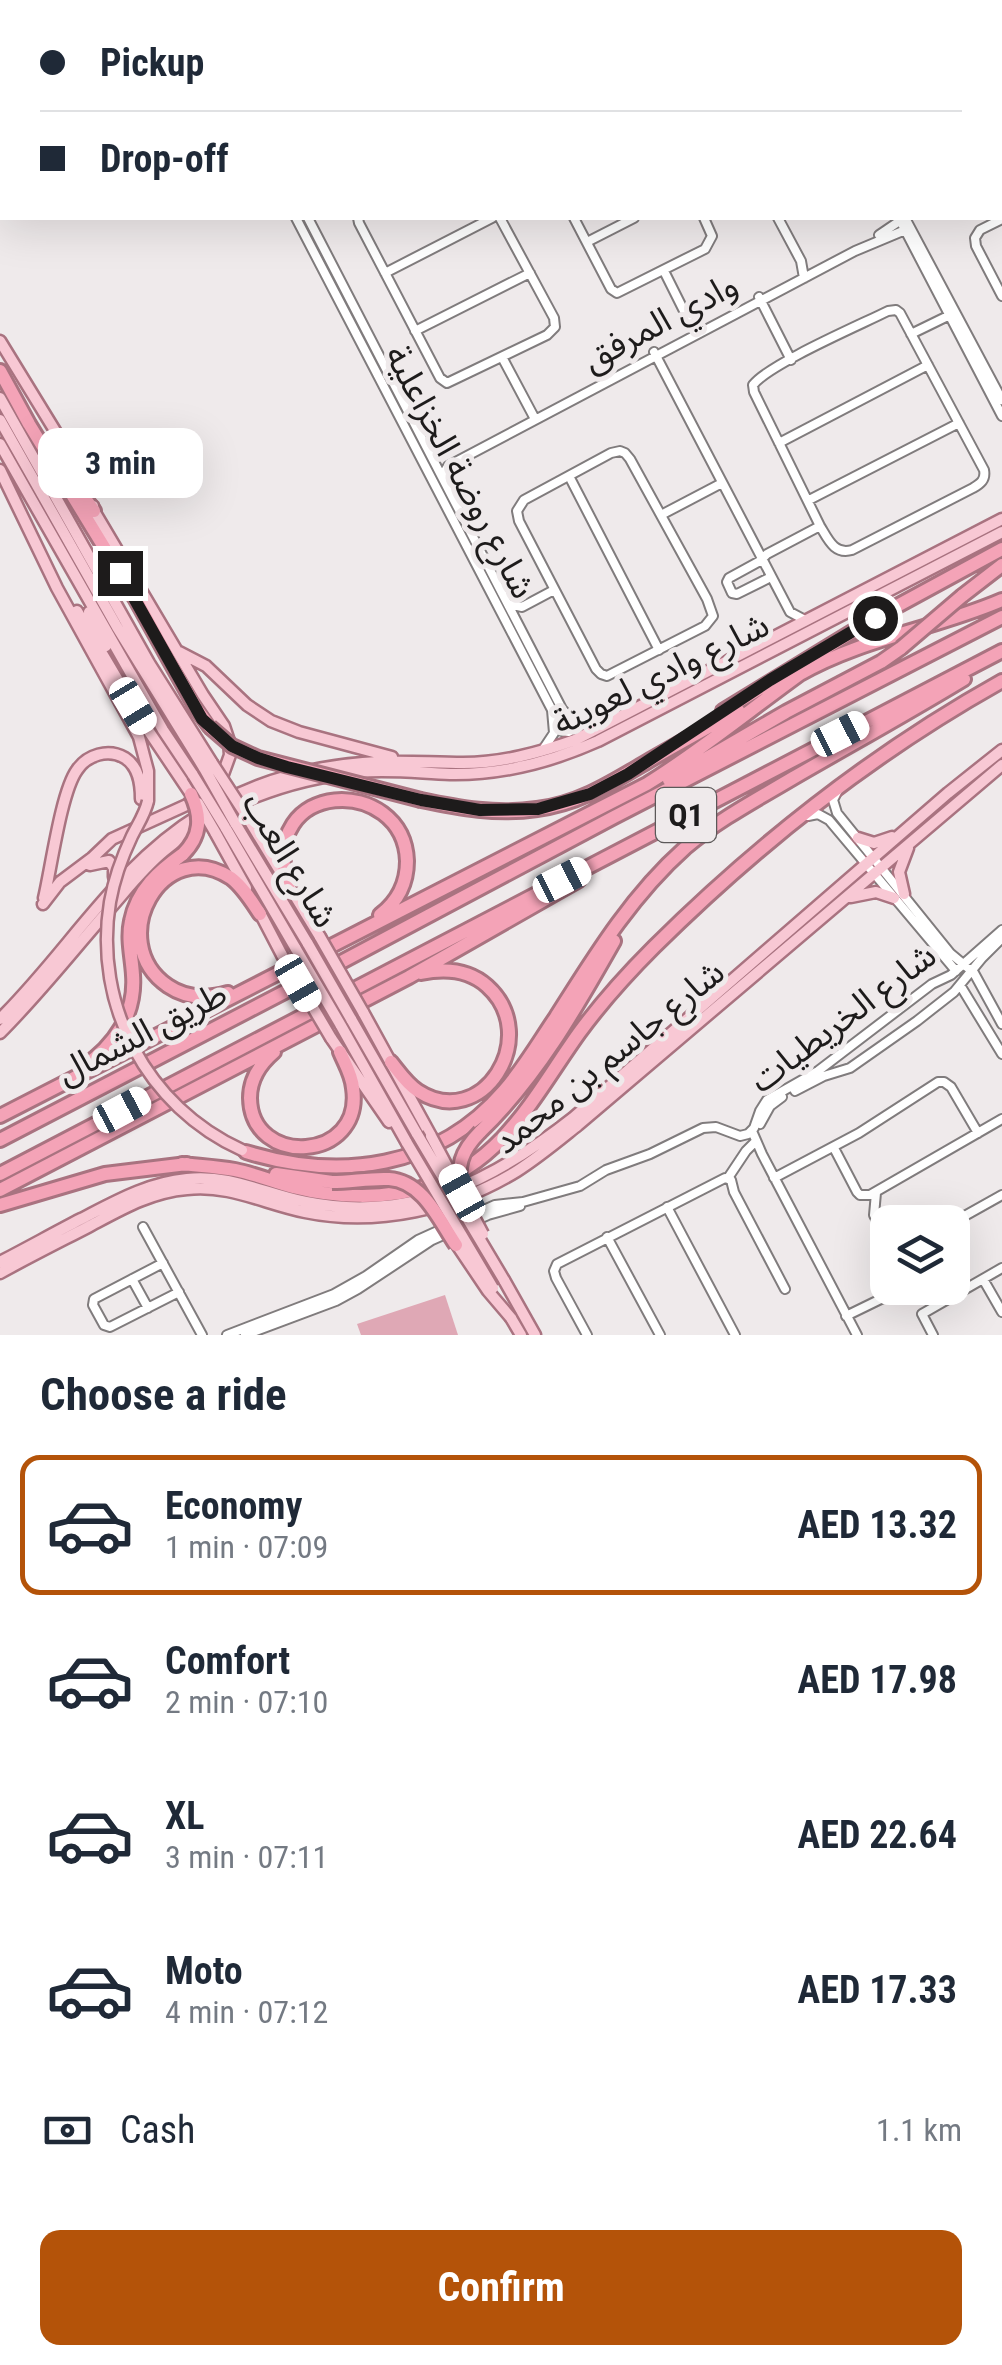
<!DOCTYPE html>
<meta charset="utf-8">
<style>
:root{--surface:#fff;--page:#f6f6f7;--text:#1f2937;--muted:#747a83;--line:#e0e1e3;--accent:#b45309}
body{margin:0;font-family:"Roboto Condensed","Noto Sans Arabic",sans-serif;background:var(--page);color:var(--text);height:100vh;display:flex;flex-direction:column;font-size:38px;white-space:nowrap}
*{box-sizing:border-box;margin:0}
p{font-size:32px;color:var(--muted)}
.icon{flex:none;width:55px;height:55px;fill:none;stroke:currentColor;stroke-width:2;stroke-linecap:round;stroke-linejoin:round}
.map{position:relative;height:1335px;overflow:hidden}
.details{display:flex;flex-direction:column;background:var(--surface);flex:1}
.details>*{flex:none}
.guide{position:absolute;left:0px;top:0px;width:1002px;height:220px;box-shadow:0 10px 40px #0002;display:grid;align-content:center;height:220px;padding:0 40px;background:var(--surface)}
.tools{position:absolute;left:870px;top:1205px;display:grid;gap:20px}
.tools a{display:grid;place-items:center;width:100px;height:100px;border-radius:20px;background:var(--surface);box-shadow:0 10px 40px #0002;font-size:50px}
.end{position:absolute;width:45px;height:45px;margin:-22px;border:12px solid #1d1b1b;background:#fff;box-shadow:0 0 0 5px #fff}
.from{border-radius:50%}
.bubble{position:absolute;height:70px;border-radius:20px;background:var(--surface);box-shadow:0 10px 40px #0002;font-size:32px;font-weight:700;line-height:70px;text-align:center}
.car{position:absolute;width:30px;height:60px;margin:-30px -15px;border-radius:12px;box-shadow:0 0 8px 2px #0007;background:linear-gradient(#fff 24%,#345 0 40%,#fff 0 76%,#345 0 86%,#fff 0)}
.guide b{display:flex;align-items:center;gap:35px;height:95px;font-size:38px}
.guide b+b{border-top:2px solid var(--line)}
.guide i{width:25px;height:25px;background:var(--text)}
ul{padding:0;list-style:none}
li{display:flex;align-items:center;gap:30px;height:140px;margin:0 20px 15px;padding:0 20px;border:5px solid transparent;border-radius:20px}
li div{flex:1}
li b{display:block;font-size:38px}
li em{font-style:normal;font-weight:700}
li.selected{border-color:var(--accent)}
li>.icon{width:90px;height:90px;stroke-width:1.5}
h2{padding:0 40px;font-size:45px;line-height:120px}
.pay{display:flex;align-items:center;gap:25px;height:110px;padding:0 40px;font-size:38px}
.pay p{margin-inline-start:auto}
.primary-button{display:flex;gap:20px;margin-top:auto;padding:20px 40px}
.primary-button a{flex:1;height:115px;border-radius:20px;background:var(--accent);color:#fff;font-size:40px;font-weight:700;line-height:115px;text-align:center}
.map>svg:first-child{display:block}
.green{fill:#dfa8b5}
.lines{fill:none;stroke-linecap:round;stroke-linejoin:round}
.minor-casing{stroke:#807c7d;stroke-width:12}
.major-casing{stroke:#a97380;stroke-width:15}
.highway-casing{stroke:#a97380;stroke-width:18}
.minor{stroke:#fff;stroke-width:8}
.major{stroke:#f8c8d4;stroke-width:10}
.highway{stroke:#f4a3b7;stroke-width:12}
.major-bridge-casing{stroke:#a97380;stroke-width:15;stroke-linecap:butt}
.highway-bridge-casing{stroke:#a97380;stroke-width:18;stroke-linecap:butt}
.major-bridge{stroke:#f8c8d4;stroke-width:10}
.highway-bridge{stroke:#f4a3b7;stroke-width:12}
.route{stroke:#1d1b1b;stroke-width:12}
.labels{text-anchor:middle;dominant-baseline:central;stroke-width:10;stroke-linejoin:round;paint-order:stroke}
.shield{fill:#efeaeb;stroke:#5c5959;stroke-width:2.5}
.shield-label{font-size:32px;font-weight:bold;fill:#1d1b1b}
.street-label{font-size:35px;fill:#1d1b1b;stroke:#efeaeb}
</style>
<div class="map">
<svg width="1002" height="1335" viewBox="0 0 1002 1335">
<rect width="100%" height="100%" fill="#efeaeb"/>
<path class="green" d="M445 1295 458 1335H361L357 1324Z"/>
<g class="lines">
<g class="minor-casing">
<path id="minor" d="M184 0 185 2
M194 0 195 2
M241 0 242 2
M565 0 567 2
M572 0 573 2
M664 0 666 2
M786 0 787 2
M793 0 794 2
M847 0 848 2
M932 0 933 2
M325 2 330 0
M464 2 469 0
M613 2 618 0
M1000 46 1002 45
M1000 134 1002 133
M296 218 552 710 554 733 542 751
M308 218 562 709 573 721 595 728
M358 218 359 223 440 378 447 383 547 335 555 327 554 318 500 218
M574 218 611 289 617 293 705 249 712 236 704 218
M778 218 801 261 804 278
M905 218 1002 400
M1002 219 980 230 975 238 976 246 1002 296
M903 226 1002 416
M879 235 904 218
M587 242 634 218
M664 271 696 335
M385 273 492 218
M759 297 791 360
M896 310 900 313 984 470C986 480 980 484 973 488L852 550C834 555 828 539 820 526L754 392 753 385C769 364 860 325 888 311Z
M415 331 530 273
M911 334 952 314
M654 352 790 612 805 620
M502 357 535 419
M779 443 928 365
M620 451 625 453 630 459 707 599 713 616 705 626 607 676 601 674 596 669 519 521 517 511 524 500 611 453Z
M442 476 448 466 855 251 910 228
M569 476 659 650
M809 500 959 423
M661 515 722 483
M769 578 737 594 732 593 727 582 729 578 760 561 767 554 820 526
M509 604 522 607 554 590
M558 722 562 731 569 732 571 726 566 719
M838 790 833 800 837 813 950 953 974 973 1002 1024
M808 816 818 814 829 820 956 971
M960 985 1002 1054
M795 1091 824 1076 850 1068 917 1021 954 992 982 958 1002 938
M760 1124 770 1106 782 1097
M752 1131 762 1154 857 1335
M834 1148 857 1192 860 1195H870L1002 1119
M728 1178 746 1151 756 1141
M774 1178 859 1133 938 1082H944L951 1087 978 1133
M876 1193 874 1215 888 1243
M667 1207 735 1335
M952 1223 1002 1195
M143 1227 202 1335
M607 1237 660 1335
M163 1263 94 1299 93 1305 104 1325 110 1327 179 1292
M132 1279 148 1308
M983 1279 1002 1312
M846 1316 887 1296
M227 1335 334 1294 366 1276 418 1240 495 1205 523 1202 580 1186 606 1170 650 1154 703 1128 716 1127 740 1136 748 1134 754 1128 760 1111 767 1100 818 1071 932 984 951 975 1002 930
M245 1335 336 1301 358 1289 432 1240 488 1215 520 1206
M587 1335 556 1278 554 1271 557 1264 725 1178 731 1180 734 1192 785 1289
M933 1335 922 1314 1002 1268"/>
</g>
<g class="major-casing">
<path id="major" d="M0 341 57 434 82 487
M0 398 149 663 212 763
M0 420 117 627 204 768
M0 444 163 730 193 775
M0 470 57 588 139 737 148 771V801
M77 611 144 724 191 794
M89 612 106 646
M179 652 206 666 247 705 271 721 299 732 392 757
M216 805C262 780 310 767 363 763 396 760 429 763 463 763 502 763 538 753 575 740L1002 519
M246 815 320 937
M235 823 308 944
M225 827 296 949
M215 832 246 888
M858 838 874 843 892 837
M90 865 109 861 114 868V877
M904 894 899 872 908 848
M851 897 876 892 894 898
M44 898C51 869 61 792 77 770 87 755 108 748 125 758 139 767 141 784 141 799
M43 904 60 882 92 858 112 839 202 798 222 777 230 755 229 741 224 726 203 695 94 511 93 506
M259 911 282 955
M363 1012 431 1136
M0 1019C69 951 116 866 201 814
M351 1019 417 1134
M340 1024 407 1143
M0 1033C38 995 71 953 106 913 125 892 142 869 164 851 218 805 288 779 359 772 389 769 420 773 450 774 502 775 551 762 598 741L1002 532
M331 1038 389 1122
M0 1262C27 1248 54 1233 81 1219 116 1201 147 1183 187 1179 230 1174 265 1194 306 1202 411 1223 493 1181 573 1118L948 793 1002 750
M0 1273C29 1257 59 1242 88 1227 120 1210 150 1192 187 1189 229 1184 265 1204 305 1212 377 1227 455 1209 517 1171 539 1157 558 1141 578 1125L1002 765
M504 1280 535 1335
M511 1318 521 1335"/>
</g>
<g class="highway-casing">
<path id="highway" d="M0 371 29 424 135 598 196 708 210 727
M72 480 94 511
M962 596 1002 565
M798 675C862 638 935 629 1002 600
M723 711 875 618 1002 549
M669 780 786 712 881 662 901 648
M421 800C459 808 497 815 537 809 580 804 614 781 650 760 679 743 709 727 738 710
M288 886C257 777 404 775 407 861 407 884 397 902 380 915
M228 993C207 999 187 999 168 986 103 941 163 833 231 878 243 887 252 902 260 914
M274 1052C260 1064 250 1078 250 1098 251 1168 364 1162 353 1088 352 1075 345 1064 340 1052
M391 1062C399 1072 407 1084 418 1091 482 1133 543 1036 487 986 468 969 445 968 421 973
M83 1067C114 1046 136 1015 133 975 132 957 127 939 131 921 137 890 159 871 183 854
M0 1116 647 784C702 750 751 709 804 671
M480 1132C537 1077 575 1010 614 941
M0 1140 298 985 614 817 1002 617
M246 1152C340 1181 437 1169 504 1091 524 1068 539 1042 556 1017 594 957 631 896 685 848 718 820 756 800 793 778 850 745 908 713 964 679
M182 1164C200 1166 218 1167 235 1170 255 1174 274 1182 293 1187 336 1198 386 1200 428 1186 503 1163 536 1093 579 1033 601 1003 627 974 654 947 758 844 873 753 1002 681
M0 1174 1002 651
M276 1174 332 1182
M0 1190 409 977 579 880
M0 1205 105 1174 187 1164"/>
</g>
<use href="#minor" class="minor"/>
<use href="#major" class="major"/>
<use href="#highway" class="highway"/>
<g class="major-bridge-casing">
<path id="major-bridge" d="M212 763 246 815
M204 768 235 823
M193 775 225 827
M148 801C145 814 138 824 132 836 122 857 114 879 110 902 93 1005 147 1107 242 1150
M198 803 215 832
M320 937 363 1012
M308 944 351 1019
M296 949 340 1024
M282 955 331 1038
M417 1134 504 1280
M431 1136 483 1234
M407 1143 493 1288
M455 1242 488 1291 511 1318"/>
</g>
<g class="highway-bridge-casing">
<path id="highway-bridge" d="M901 648 962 596
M210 727 232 746 258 758 421 800
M183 854C201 836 202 817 191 794
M332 1182C351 1182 370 1178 389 1179 423 1181 439 1220 456 1245
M462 1193C456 1167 461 1151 480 1132"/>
</g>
<use href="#major-bridge" class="major-bridge"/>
<use href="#highway-bridge" class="highway-bridge"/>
</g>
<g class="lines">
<path class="route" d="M120 573 202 719 232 746 258 758 287 767 421 800 480 810 538 809 590 794 628 774 770 680 875 618"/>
</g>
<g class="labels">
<rect class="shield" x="656" y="788" width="60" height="54" rx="8"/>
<g class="shield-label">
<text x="686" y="815">Q1</text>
</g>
<g class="street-label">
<text transform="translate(660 322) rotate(-28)">وادي المرفق</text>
<text transform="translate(460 472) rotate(62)">شارع روضة الخزاعلية</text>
<text transform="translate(661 674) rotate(-26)">شارع وادي لعوينة</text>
<text transform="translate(290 860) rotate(59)">شارع العب</text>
<text transform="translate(843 1018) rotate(-37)">شارع الخريطيات</text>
<text transform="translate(142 1033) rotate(-27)">طريق الشمال</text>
<text transform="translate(609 1057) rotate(-39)">شارع جاسم بن محمد</text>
</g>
</g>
</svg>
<div class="tools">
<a><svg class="icon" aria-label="layers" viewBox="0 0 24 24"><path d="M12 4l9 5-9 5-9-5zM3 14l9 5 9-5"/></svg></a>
</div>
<i class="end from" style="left:875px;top:618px"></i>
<i class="end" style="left:120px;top:573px"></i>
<div class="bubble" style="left:38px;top:428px;width:165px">3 min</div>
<i class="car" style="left:133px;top:706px;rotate:149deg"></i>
<i class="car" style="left:840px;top:734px;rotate:63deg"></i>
<i class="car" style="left:562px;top:880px;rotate:63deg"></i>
<i class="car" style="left:298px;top:983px;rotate:150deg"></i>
<i class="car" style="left:122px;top:1110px;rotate:62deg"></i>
<i class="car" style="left:462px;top:1193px;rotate:331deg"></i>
<div class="guide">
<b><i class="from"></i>Pickup</b>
<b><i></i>Drop-off</b>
</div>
</div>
<section class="details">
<h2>Choose a ride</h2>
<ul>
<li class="selected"><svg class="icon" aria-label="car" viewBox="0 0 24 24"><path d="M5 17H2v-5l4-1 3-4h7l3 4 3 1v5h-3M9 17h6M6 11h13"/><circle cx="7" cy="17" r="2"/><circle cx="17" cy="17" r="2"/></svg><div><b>Economy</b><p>1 min · 07:09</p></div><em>AED 13.32</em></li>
<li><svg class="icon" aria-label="car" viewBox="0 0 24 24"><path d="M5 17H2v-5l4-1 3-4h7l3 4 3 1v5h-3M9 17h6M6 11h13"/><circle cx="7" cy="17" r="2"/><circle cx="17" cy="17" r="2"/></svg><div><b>Comfort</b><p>2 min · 07:10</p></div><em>AED 17.98</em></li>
<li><svg class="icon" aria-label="car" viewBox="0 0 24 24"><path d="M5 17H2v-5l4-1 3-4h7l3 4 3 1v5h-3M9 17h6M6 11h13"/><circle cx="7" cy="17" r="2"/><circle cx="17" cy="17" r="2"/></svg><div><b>XL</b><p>3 min · 07:11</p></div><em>AED 22.64</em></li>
<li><svg class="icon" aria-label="car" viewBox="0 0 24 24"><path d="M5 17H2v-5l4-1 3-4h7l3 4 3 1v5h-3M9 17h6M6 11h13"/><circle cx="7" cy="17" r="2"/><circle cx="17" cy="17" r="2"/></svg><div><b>Moto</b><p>4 min · 07:12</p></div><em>AED 17.33</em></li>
</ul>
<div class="pay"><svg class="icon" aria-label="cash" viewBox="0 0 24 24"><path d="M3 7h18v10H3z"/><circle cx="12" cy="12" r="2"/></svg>Cash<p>1.1 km</p></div>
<div class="primary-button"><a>Confirm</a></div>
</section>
